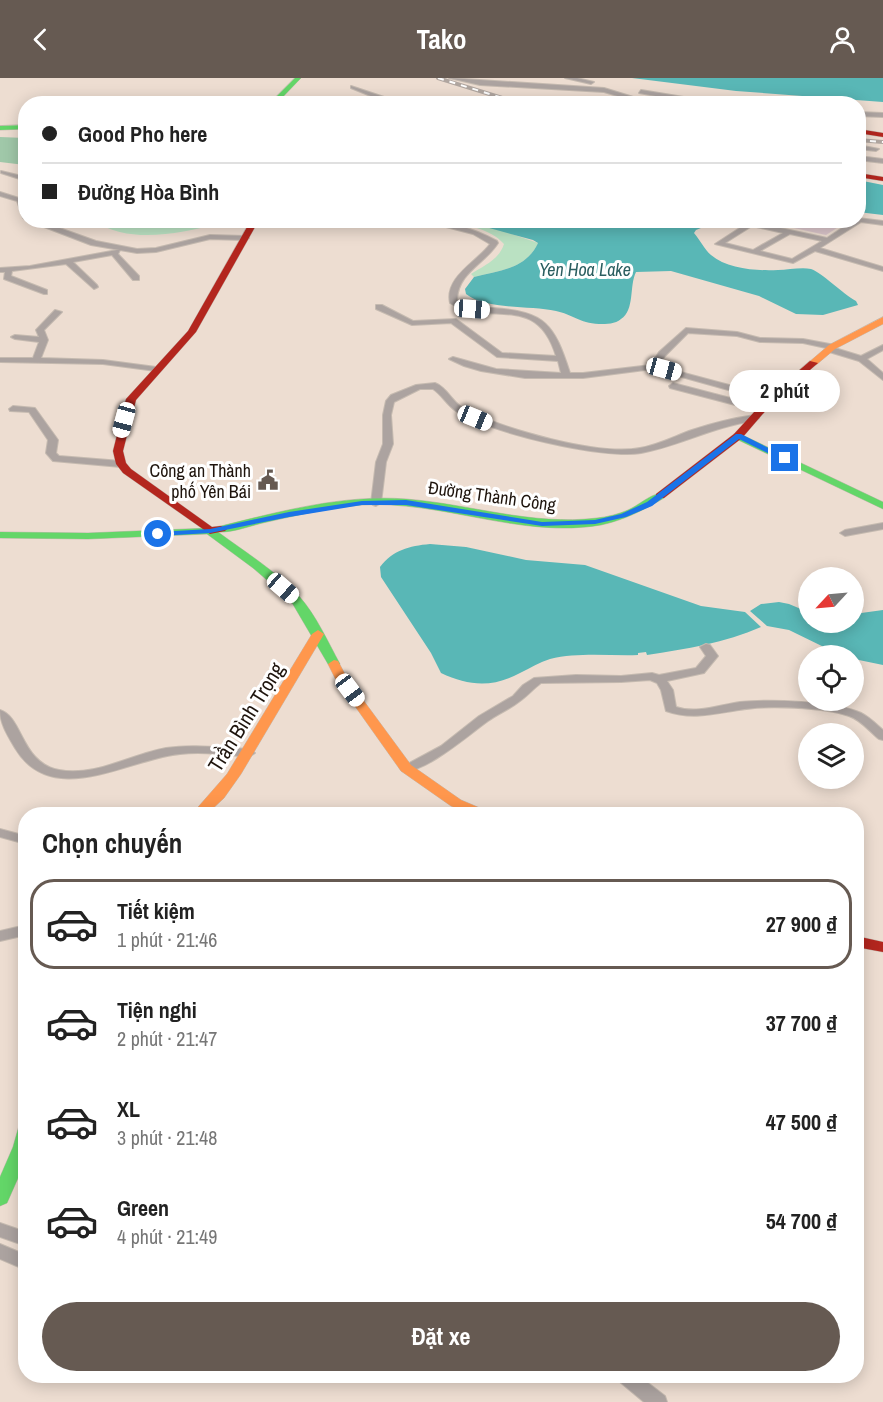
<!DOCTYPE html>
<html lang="vi">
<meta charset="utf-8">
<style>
:root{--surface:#fff;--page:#f2f2f2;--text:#222;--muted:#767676;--line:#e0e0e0;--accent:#665a52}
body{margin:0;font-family:"Archivo Narrow",sans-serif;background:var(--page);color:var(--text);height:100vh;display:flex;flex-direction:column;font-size:22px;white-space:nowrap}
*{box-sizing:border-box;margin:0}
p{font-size:20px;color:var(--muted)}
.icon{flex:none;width:33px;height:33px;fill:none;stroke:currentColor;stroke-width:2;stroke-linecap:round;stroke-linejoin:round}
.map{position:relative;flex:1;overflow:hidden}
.details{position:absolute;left:18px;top:729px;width:846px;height:576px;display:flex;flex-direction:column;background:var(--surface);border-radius:24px;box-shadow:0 3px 15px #0003}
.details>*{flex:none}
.guide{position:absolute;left:18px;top:18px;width:848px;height:132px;border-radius:24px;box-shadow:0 3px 15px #0003;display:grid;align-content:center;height:132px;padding:0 24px;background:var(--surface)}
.needle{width:39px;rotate:244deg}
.controls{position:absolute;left:798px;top:489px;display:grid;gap:12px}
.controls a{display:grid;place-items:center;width:66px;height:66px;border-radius:50%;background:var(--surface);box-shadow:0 3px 15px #0003;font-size:30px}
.end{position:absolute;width:27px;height:27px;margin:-14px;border:8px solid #1a73e8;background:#fff;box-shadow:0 0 0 3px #fff}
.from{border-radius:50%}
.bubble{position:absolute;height:42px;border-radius:21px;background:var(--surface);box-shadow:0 3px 15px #0003;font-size:20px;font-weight:800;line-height:42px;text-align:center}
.car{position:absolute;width:18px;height:36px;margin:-18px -9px;border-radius:8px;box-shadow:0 0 4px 2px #0007;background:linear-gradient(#fff 24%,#345 0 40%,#fff 0 76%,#345 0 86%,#fff 0)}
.guide b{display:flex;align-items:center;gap:21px;height:57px;font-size:22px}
.guide b+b{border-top:2px solid var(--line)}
.guide i{width:15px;height:15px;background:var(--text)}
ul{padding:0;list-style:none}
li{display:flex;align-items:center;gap:18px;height:90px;margin:0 12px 9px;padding:0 12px;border:3px solid transparent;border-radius:24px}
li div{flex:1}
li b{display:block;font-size:22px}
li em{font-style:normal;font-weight:800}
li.current{border-color:var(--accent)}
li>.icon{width:54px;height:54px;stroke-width:1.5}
h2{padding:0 24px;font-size:27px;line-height:72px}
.button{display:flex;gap:12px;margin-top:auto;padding:12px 24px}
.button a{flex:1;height:69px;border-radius:36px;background:var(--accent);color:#fff;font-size:24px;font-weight:800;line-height:69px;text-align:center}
header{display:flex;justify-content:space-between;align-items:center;height:78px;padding:0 24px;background:var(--accent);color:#fff;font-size:27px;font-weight:800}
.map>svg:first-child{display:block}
.green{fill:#bae1c2}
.forest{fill:#a0c8a9}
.water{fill:#59b7b6}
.building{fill:#dac5ca}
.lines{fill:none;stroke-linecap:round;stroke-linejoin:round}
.street-casing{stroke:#c5bab0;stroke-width:2}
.fast-casing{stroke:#c5bab0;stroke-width:1}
.slow-casing{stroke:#c5bab0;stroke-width:1}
.jam-casing{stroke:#c5bab0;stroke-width:1}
.street{fill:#aca3a0;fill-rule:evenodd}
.fast{fill:#63d668;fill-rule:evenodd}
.slow{fill:#ff974d;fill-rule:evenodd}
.jam{fill:#b3261e;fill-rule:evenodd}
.rail-casing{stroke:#b0a6a0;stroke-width:4}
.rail{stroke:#fff;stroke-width:2;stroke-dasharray:6;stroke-linecap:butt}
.route{fill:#1a73e8}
.labels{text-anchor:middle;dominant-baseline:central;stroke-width:6;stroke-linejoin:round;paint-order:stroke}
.far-water-label{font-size:18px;font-style:italic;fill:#2b5e60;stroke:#fff}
.far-poi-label{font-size:18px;fill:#1e140d;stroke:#fff;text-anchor:end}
.far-street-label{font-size:18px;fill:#1e140d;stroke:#fff}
.street-label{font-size:21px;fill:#1e140d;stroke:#fff}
</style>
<header><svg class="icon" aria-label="back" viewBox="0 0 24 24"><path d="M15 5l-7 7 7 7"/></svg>Tako<svg class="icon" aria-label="person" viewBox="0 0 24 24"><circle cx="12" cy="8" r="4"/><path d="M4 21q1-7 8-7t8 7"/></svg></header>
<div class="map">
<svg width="883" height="1324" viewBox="0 0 883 1324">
<rect width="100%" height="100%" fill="#edddd1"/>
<path class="green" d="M93 143 224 142V143L220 146C177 155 133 167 93 143Z
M445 143H480V145L538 165C526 191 499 193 474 199L471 196C483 188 499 182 504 166 490 150 465 147 445 143Z"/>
<path class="forest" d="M0 59 25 60V87L0 84Z"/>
<path class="water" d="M632 0H883V24L736 13Z
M858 102 883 107V137L858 134Z
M718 143 696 152 694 155C700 162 705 172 711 177 727 191 757 193 778 192 788 192 801 189 811 191 821 194 843 216 856 223L858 227 823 237 796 236 759 218 671 193 636 194C629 208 635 232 621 241 615 246 607 246 599 246 579 245 572 236 556 233 529 227 486 232 466 216L465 211 474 199C499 193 526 191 538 165L533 162 482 148 480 143Z
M430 466 466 469 526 482 585 487 701 528 745 534 761 549C725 565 686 571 647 577L646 574 638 575V577C610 578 578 574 550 581 540 584 530 590 520 595 492 610 469 608 441 595L431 575 381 499 380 489C393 472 409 468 430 466Z
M779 524 789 526 808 534V544H854V536L883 532V587L854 581V578L844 577 830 572 789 552 767 548 750 533 761 526Z"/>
<path class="building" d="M780 142H829L843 146 826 157 780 147Z"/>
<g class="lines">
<g class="street-casing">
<path id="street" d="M449 0 604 10 656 26H645L604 14 480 7Z
M565 0H577L594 4 591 6Z
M351 8 387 20H424L427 22 382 26 383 23 351 10Z
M641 12 714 24 717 26H701L639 15Z
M858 34 883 35V39L858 38Z
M858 67 879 71 876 73 858 71Z
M858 78 883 81V85L858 82Z
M1 93 26 99V103L1 95Z
M0 114 22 121 26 128V142L23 140 17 123 0 118Z
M858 140 883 143V147L861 144 820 170 883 189V193L815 173 793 185 715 166 752 142H759L757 145 827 160 854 142H858ZM752 148 783 155 753 172 725 165ZM790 156 822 163 792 181 760 173Z
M26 142H37L96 163 137 171 156 170 210 157 245 158 249 160 245 162 210 161 156 174 137 175 91 167Z
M419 142C446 142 473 150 497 163L498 165C485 186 458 194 457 222 468 229 479 229 493 230 546 234 554 246 570 295H583L651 287 659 274 686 250 737 254 760 260 803 261 835 267V270L861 278 883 267V272L867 281 883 295V302L859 283 826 273V270L803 265 760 264 737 258 688 255 665 278 658 288 774 319V323H768L653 291 583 300H525L481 293 464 288 449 281 453 279 496 291 561 295 558 283 497 279 451 245 412 247 376 231V227H382L413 243 456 241 502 275 556 278C536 213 490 250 450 225 444 199 478 183 490 166L473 156Z
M117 172H120L118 176 139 198V202H133L112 177 73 184 97 207 98 209 94 211 66 186 12 193 11 198 47 212V216H44L4 201 5 194H0V190L30 188Z
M55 232 62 234 44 252 48 262 41 280 103 282 156 289 160 291 156 293 103 286 0 284V280H33L39 264 15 261 11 259 15 257 39 259 36 252Z
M435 305C448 310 453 326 466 332 504 351 598 378 640 370 658 367 675 358 692 352 713 345 733 340 755 337L759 340 755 343C714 348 680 368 641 375 605 382 486 354 456 333 447 327 442 317 433 311H420L394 324 391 337 393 366 386 384 381 425 376 428 373 427 371 425 376 384 383 366V337L386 323 391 317 416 307Z
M673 305 765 329 766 331 762 334 670 310 669 308Z
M13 328 35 330 58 362 56 375 59 378 121 383 126 386 121 389 53 383 46 375 48 362 29 334 10 333 9 331Z
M883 445V451L845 458 840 455 845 452Z
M706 566 710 567 718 578 704 595 667 603 673 612 676 629C697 636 719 627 740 624 767 621 837 623 861 635 869 639 876 646 883 652V662L879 661C869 653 861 642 849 638 824 629 765 627 739 632 713 636 691 642 666 633L661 612 657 605 650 602 621 604 541 605C533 611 527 618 520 623 510 631 498 636 488 643 471 655 423 697 402 693L400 690 441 668 479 638 513 618 523 607 534 600 576 597 621 598 652 595 659 597 696 590 706 578 700 569Z
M0 632C23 639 21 685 59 692 95 699 132 676 166 670 194 666 221 670 249 671L255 675 249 679C226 677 203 673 180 676 128 681 52 732 15 670 8 658 0 646 0 632Z
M0 751 26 758V766L0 759Z
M26 847V857L0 863V853Z
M0 1145 26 1154V1168L0 1159Z
M0 1166 26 1177V1192L0 1181Z
M617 1298H639L665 1318 667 1324H644L620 1304Z"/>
</g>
<g class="fast-casing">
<path id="fast" d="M295 0H301L276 26H269Z
M26 47V51L0 52V48Z
M738 355 883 424V431L734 360V356Z
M660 415 664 416V420C644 432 624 442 601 447 521 461 442 422 361 427 329 430 298 437 267 444 252 447 233 455 218 454 245 474 276 493 299 518 316 537 328 564 340 586L334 590 328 586 291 523 253 490 207 456 88 461 0 460V454L88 455 210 450 216 452 217 449C278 434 343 416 406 421 470 426 532 448 597 440 607 439 619 436 628 432 639 427 648 418 660 415Z
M26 1042V1082L7 1125 0 1128V1099L13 1069 20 1044Z"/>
</g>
<g class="slow-casing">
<path id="slow" d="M883 239V246L835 271 816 287 808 285 829 267Z
M318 552 324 556 241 696 224 720 207 736H192L227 696 312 556Z
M334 582 338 583 347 600 411 687 461 722 487 733 489 736H471L451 728 401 693 335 600 328 586Z"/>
</g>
<g class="jam-casing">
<path id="jam" d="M858 51 883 55V59L858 55Z
M858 95 883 99V103L858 99Z
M251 142H259L196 254 136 322 123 373 126 385 131 391 212 449 221 448 227 451 225 453 210 456 123 395 116 386 113 373 126 321 188 253Z
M810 283 818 285 774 323 742 360 664 420H656V416L734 356 768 319Z
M856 858 883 864V874L856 869Z"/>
</g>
<use href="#street" class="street"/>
<use href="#fast" class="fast"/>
<use href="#slow" class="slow"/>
<use href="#jam" class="jam"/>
<g class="rail-casing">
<path id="rail" d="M438 0 522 26
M858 62 883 64"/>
</g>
<use href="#rail" class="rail"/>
</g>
<path class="route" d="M736 356H741L788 380 782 382 739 361 652 428 626 439 595 446 542 448 406 427H362L289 439 210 455 158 458 154 456 158 454 210 451 289 434 362 423 406 422 542 444 595 442 621 436 647 424Z"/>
<defs>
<g id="civic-bare" transform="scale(1.62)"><path d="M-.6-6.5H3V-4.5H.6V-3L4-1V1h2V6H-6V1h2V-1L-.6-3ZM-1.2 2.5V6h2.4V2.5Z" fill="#665a52" stroke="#fff" stroke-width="2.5" paint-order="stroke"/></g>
</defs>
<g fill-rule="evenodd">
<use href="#civic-bare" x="268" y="402"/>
</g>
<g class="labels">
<g class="far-water-label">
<text x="585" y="191">Yen Hoa Lake</text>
</g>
<g class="far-poi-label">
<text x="251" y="392">Công an Thành<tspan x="251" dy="21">phố Yên Bái</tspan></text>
</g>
<g class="far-street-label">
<text transform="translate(492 418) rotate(8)">Đường Thành Công</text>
</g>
<g class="street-label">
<text transform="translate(246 639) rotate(-58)">Trần Bình Trọng</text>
</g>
</g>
</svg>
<div class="controls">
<a><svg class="needle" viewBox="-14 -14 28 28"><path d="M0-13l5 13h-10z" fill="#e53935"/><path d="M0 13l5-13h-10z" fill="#767676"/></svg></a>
<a><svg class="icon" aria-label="locate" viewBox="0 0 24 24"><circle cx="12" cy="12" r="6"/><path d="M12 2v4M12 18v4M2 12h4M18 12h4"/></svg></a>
<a><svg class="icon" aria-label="layers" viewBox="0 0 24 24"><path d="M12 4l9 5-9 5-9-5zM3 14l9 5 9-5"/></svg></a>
</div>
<i class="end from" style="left:158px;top:456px"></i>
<i class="end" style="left:785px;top:380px"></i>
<div class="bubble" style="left:729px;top:292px;width:111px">2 phút</div>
<i class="car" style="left:472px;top:231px;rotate:94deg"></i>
<i class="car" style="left:664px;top:291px;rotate:105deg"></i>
<i class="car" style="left:475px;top:340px;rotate:112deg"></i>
<i class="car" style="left:124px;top:342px;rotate:195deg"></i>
<i class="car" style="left:283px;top:510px;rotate:131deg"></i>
<i class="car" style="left:350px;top:612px;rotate:143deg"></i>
<div class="guide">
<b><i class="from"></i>Good Pho here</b>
<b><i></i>Đường Hòa Bình</b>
</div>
<section class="details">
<h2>Chọn chuyến</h2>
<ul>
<li class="current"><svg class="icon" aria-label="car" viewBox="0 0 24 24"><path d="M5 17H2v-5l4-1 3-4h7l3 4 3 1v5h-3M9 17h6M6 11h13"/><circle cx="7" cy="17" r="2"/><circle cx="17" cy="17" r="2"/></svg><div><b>Tiết kiệm</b><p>1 phút · 21:46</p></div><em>27 900 ₫</em></li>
<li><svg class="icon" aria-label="car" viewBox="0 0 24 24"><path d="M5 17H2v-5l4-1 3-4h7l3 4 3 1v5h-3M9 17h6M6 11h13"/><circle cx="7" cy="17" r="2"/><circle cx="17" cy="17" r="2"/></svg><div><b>Tiện nghi</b><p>2 phút · 21:47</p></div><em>37 700 ₫</em></li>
<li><svg class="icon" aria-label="car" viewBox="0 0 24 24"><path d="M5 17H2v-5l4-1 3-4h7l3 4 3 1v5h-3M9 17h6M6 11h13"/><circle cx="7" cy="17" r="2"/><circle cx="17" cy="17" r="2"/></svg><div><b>XL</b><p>3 phút · 21:48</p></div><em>47 500 ₫</em></li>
<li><svg class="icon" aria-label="car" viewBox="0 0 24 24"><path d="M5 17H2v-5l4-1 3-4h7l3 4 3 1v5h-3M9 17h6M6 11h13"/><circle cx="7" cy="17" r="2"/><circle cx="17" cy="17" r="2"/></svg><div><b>Green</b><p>4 phút · 21:49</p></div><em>54 700 ₫</em></li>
</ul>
<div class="button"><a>Đặt xe</a></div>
</section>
</div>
